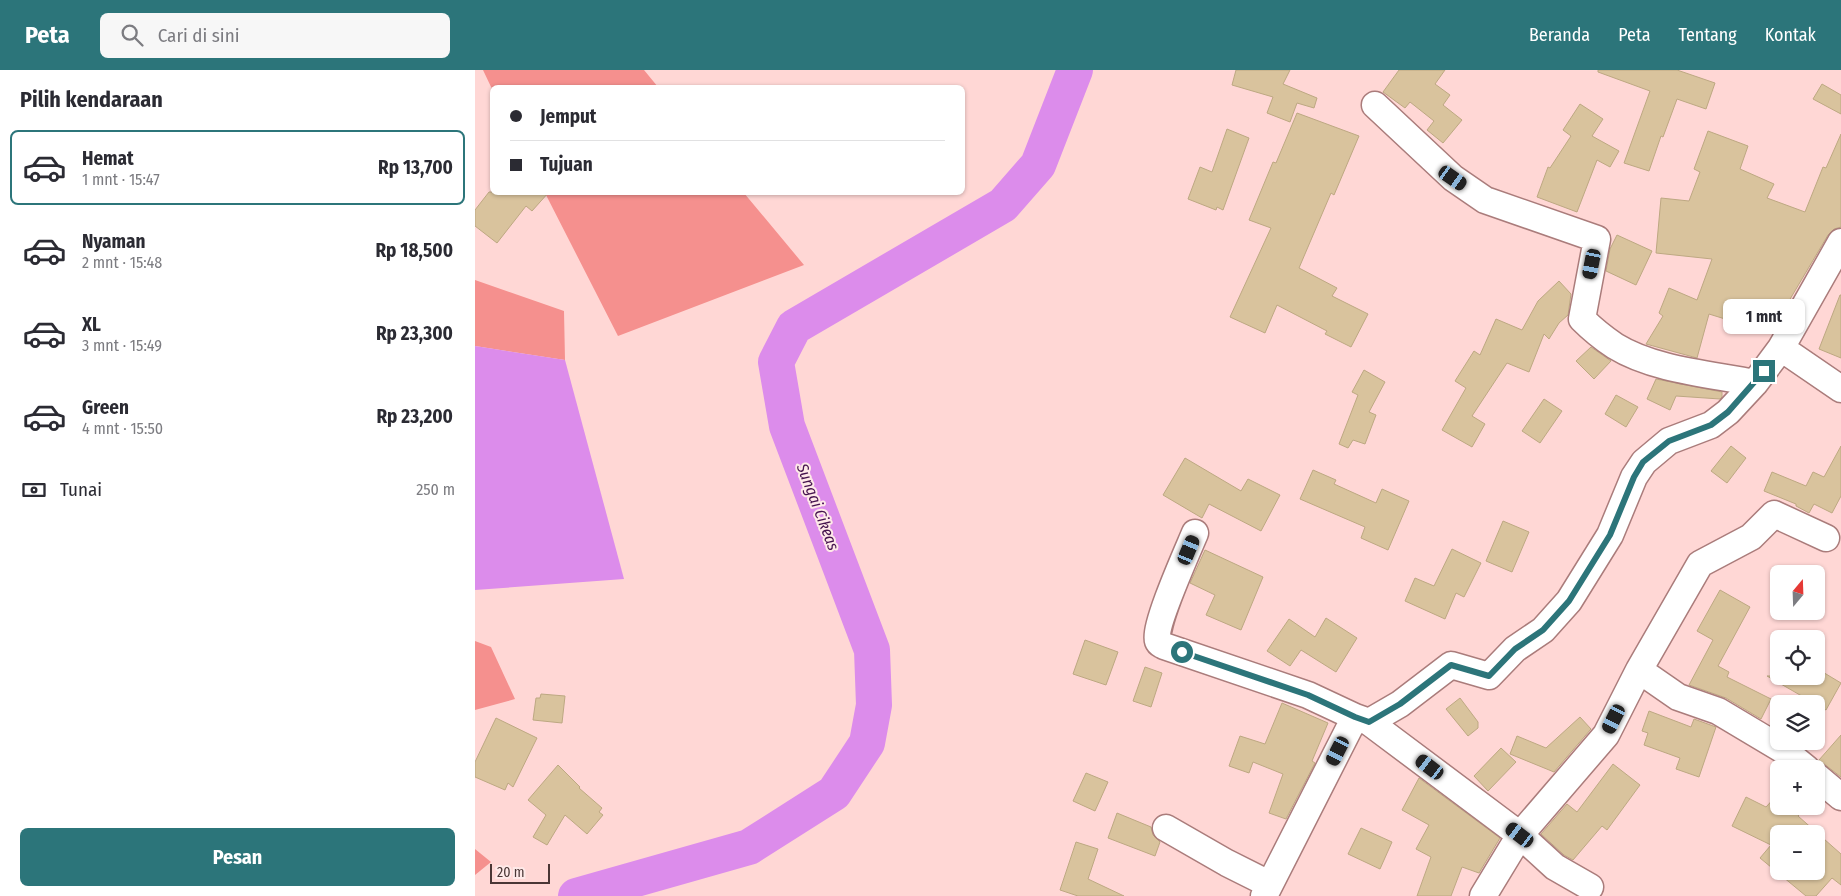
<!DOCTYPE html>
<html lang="id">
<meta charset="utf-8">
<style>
:root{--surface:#fff;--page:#f7f7f7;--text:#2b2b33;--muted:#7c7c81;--line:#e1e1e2;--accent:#2c757a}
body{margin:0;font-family:"Fira Sans Condensed",sans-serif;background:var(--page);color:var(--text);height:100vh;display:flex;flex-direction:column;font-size:19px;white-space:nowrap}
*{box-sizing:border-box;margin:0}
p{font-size:16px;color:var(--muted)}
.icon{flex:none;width:28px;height:28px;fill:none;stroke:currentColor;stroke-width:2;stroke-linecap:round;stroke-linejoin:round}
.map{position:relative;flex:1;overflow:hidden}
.details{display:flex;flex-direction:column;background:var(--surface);width:475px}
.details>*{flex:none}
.banner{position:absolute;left:15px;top:15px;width:475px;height:110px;border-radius:8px;box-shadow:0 1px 4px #0004;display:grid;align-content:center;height:110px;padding:0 20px;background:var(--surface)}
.needle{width:32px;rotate:19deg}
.buttons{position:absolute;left:1295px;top:495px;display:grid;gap:10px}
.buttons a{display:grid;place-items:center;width:55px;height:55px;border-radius:8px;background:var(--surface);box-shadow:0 1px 4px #0004;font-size:25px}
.scale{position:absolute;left:15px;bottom:12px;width:60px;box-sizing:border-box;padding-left:5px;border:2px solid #4a3635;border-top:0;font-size:14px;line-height:18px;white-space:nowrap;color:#4a3635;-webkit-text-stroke:4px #fee9e8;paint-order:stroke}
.end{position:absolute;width:22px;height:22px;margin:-11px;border:6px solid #2c757a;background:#fff;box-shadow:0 0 0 2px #fff}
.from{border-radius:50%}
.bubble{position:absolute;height:35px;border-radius:8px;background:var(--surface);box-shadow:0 1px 4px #0004;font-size:16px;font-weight:700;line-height:35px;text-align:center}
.car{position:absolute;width:15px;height:30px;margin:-15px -8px;border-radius:6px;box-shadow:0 0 4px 1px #0007;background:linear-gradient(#222 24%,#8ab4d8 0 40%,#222 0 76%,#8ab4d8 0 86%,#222 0)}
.banner b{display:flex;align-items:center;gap:18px;height:48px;font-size:19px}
.banner b+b{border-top:1px solid var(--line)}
.banner i{width:12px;height:12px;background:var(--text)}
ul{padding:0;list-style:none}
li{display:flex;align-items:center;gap:15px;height:75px;margin:0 10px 8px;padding:0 10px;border:2px solid transparent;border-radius:8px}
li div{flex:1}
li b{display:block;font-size:19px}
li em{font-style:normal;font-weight:700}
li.selected{border-color:var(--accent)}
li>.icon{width:45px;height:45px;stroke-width:1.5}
h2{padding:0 20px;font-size:22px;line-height:60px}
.pay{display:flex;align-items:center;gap:12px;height:55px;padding:0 20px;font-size:19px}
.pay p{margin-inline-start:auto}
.cta{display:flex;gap:10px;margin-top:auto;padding:10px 20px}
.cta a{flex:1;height:58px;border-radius:8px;background:var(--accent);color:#fff;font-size:20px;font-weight:700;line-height:58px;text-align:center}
header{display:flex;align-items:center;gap:30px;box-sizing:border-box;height:70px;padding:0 25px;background:var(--accent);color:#fff}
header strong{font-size:24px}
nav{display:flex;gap:28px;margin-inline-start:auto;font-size:18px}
.search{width:350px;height:45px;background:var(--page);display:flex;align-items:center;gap:12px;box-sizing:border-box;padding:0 18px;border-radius:8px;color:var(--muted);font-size:19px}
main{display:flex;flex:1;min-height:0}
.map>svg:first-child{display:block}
.green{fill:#f5908e}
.water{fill:#dc8ceb}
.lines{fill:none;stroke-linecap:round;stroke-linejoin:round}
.river{stroke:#dc8ceb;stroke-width:36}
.building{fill:#d9c39d;stroke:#bda882;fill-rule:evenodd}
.minor-casing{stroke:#aa7c7b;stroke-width:29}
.minor{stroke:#fff;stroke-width:26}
.route{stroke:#2c757a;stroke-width:6}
.labels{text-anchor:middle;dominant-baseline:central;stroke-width:4;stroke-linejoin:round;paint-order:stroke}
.water-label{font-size:16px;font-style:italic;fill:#45134e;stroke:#fee9e8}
</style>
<header>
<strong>Peta</strong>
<div class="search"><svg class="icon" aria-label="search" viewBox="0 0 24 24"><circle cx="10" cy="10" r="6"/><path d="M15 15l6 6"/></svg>Cari di sini</div>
<nav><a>Beranda</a><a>Peta</a><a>Tentang</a><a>Kontak</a></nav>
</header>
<main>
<section class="details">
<h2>Pilih kendaraan</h2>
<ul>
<li class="selected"><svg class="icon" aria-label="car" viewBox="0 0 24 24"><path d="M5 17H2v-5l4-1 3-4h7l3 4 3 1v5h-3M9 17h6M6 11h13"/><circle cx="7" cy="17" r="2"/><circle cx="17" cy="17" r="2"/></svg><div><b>Hemat</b><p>1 mnt · 15:47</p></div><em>Rp 13,700</em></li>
<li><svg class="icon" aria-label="car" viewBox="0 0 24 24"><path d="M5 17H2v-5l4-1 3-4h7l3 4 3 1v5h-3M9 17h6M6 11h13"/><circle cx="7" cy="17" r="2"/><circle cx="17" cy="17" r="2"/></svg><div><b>Nyaman</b><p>2 mnt · 15:48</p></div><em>Rp 18,500</em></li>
<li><svg class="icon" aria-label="car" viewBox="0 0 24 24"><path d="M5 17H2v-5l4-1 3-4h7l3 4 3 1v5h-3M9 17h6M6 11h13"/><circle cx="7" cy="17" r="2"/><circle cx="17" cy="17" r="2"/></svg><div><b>XL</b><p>3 mnt · 15:49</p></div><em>Rp 23,300</em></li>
<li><svg class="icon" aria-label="car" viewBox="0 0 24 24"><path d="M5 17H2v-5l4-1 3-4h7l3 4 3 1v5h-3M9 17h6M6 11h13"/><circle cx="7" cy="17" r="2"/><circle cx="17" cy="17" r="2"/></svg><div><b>Green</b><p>4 mnt · 15:50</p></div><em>Rp 23,200</em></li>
</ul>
<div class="pay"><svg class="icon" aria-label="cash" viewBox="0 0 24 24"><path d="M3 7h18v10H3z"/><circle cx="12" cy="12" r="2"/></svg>Tunai<p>250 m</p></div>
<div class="cta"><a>Pesan</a></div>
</section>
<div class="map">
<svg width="1366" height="826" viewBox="0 0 1366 826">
<rect width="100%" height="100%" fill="#ffd7d5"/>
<path class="green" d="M8 0H169L183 17 18 18 17 19Z
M70 123H269L329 195 143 266Z
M0 210 89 241 90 290 0 276Z
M0 571 16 577 40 629 0 640Z
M0 779 16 792 0 805Z"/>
<path class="water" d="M0 276 90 290 149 509 0 520Z"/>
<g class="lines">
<path class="river" d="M101 826 274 777 359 723 392 673 399 635 397 580 312 356 301 292 319 257 528 135 563 95 600 0"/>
</g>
<path class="building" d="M761 0H815L808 14 842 28 839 38 822 33 815 52 792 43 798 27 757 15Z
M924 0H970L960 14 975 25 968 35 987 50 968 73 952 60 959 51 935 32 930 38 908 22Z
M1123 0H1202L1240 13 1231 39 1202 29 1188 67 1186 66 1174 101 1149 93 1175 21 1123 2Z
M1347 14 1366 25V44L1338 29Z
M1105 34 1128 49 1117 66 1144 81 1135 97 1122 90 1102 142 1062 127 1073 97 1075 98 1096 66 1088 60Z
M822 43 884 66 859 125 856 123 824 198 862 218 857 226 893 244 876 277 850 264 852 261 802 235 790 263 755 247 796 158 774 150 798 92 801 93Z
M752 59 774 68 748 140 742 137 741 140 713 129 725 97 737 102Z
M1233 61 1273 76 1265 99 1299 114 1292 128 1330 142 1348 97 1351 98 1366 64V157L1359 159 1353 165 1295 263 1234 244 1222 288 1171 274 1188 246 1184 243 1194 218 1222 230 1237 189 1181 183 1186 128 1214 131 1225 102 1219 99Z
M14 122H74L57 141 51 136 22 173 0 156V140Z
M1142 165 1177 181 1161 215 1131 201 1135 179Z
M1084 211 1096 224 1093 245 1084 253 1074 269 1069 264 1054 302 1032 293 997 346 1010 354 997 377 967 360 991 318 980 311 999 281 1005 285 1021 249 1047 260 1063 231Z
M1365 225H1366V288L1344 279Z
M1116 277 1136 291 1119 309 1101 291Z
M889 300 910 312 894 342 901 345 890 374 878 370 873 378 864 374 883 325 877 322Z
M1181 309 1247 322V327L1245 329 1201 326 1195 340 1172 329Z
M1141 325 1163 337 1151 357 1130 344Z
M1069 329 1087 341 1065 373 1047 361Z
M1256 376 1271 388 1252 413 1236 401Z
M1366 376V426L1357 443 1339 434 1334 443 1321 436V434L1289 421 1297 402 1331 416 1338 402 1349 407Z
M710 388 766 421 773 409 805 425 786 461 734 434 727 448 688 425Z
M838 400 861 410 859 414 901 433 907 419 934 431 913 480 886 468 890 457 825 429Z
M1028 451 1054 462 1037 502 1011 491Z
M977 479 1006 493 989 527 981 523 970 549 930 531 940 508 959 516Z
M730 480 788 507 766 560 731 545 740 525 715 513Z
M1245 520 1275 537 1243 596 1254 602 1252 607 1296 629 1286 649 1251 628 1214 615 1238 570 1222 561Z
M851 548 882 568 861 602 826 580 815 596 792 581 814 549 840 567Z
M610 570 643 582 631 615 598 604Z
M670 597 687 603 676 637 658 631Z
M1341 598 1366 613 1351 640 1292 606H1341Z
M66 624 90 626 87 653 58 650 61 628H65Z
M985 628 1003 652V658L993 666 971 639Z
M807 633 853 653 837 691 840 693 811 749 794 743 808 704 778 692 774 703 754 696 765 666 790 674Z
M1174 641 1216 657 1219 649 1241 657 1224 707 1201 699 1205 688 1169 675 1173 663 1167 661Z
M1105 647 1116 659 1079 702 1035 684 1042 666 1071 678Z
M21 648 62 668 38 717 33 713 30 720 0 707V692Z
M1366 665V707L1344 690Z
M1026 678 1041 692 1013 721 999 706Z
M1138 694 1165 715 1132 760 1127 756 1098 790 1089 785 1066 764 1092 734 1102 742Z
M83 695 105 717 104 718 127 738 124 742 128 745 112 764 90 745 72 775 58 767 71 745 53 730Z
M611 703 633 712 620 741 598 731Z
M944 708 1025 768 1004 803 987 797 976 826H942L956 787 941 779 954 755 927 740Z
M1304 723V736H1332L1323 746 1366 784V815L1357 808 1341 826H1331L1285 788 1296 775 1257 756 1271 727 1291 737ZM1304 764H1341V801H1304Z
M642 743 676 757 678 765 685 772 680 786 633 768Z
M886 758 917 772 905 799 873 784Z
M601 772 623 779 613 809 649 826H603L585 820Z"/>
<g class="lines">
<g class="minor-casing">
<path id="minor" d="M900 35 978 108 1010 130 1122 169 1107 249C1117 259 1128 268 1140 276 1179 300 1235 304 1280 313
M1306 278 1366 319
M720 463C713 480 678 557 683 571 684 574 686 574 689 576L833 625 880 647 894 652 925 634 976 595 1014 606 1040 579 1068 560 1094 531 1135 465 1159 407 1169 392 1194 371 1236 355 1253 342 1280 313 1306 278 1366 172
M1164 600 1225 494 1276 467 1299 444 1351 468
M894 652 1045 765 1080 797 1115 817
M1341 706 1366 727
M691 758 752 793 794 814
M789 826 880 647
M1008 826 1045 765 1131 665 1164 600 1203 627 1243 641 1310 681 1332 699"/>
</g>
<use href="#minor" class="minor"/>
</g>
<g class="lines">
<path class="route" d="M707 582 833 625 880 647 894 652 925 634 976 595 1014 606 1040 579 1068 560 1094 531 1135 465 1159 407 1168 392 1194 371 1236 355 1253 342 1289 301"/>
</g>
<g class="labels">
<g class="water-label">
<text transform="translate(343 437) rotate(69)">Sungai Cikeas</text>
</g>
</g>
</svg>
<div class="buttons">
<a><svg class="needle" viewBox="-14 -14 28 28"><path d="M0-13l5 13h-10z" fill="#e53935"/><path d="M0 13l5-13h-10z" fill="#7c7c81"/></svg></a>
<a><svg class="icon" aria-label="locate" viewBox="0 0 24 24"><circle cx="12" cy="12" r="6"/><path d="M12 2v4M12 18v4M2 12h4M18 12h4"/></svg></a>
<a><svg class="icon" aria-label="layers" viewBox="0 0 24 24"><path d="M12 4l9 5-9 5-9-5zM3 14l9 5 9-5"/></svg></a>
<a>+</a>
<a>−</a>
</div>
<div class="scale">20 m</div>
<i class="end from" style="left:707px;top:582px"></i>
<i class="end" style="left:1289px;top:301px"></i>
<div class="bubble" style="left:1248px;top:229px;width:82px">1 mnt</div>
<i class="car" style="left:978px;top:108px;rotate:125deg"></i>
<i class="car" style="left:1117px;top:194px;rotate:191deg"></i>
<i class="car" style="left:714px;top:480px;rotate:23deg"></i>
<i class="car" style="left:1139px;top:649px;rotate:207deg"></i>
<i class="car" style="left:863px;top:681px;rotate:207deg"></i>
<i class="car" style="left:955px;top:697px;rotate:307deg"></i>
<i class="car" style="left:1045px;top:765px;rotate:307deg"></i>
<div class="banner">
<b><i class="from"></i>Jemput</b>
<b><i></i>Tujuan</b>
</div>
</div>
</main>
